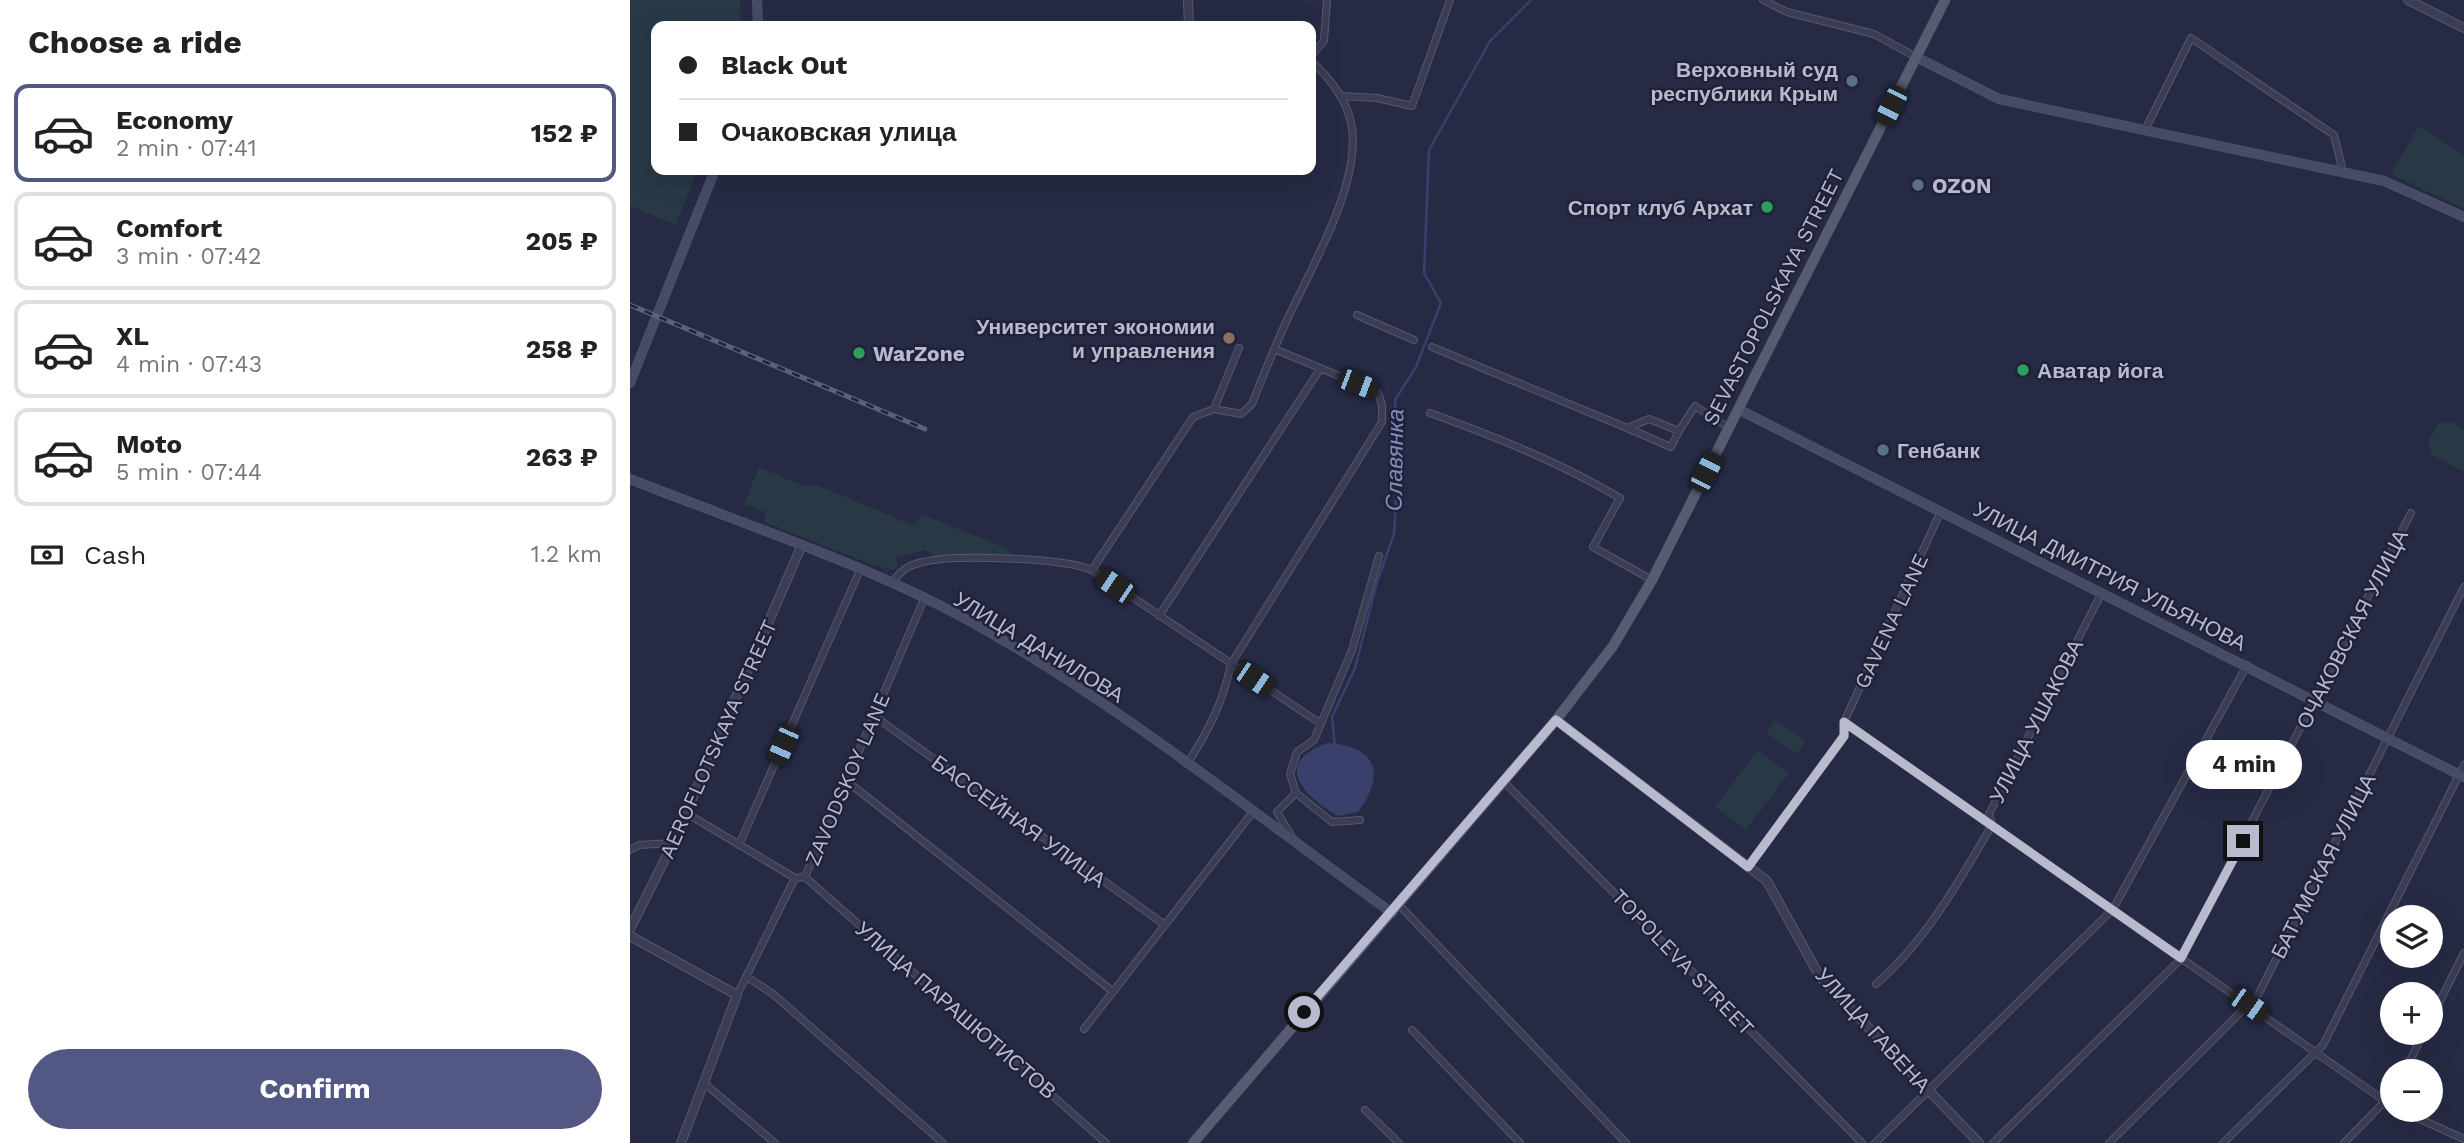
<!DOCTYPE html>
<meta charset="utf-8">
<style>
:root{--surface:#fff;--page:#f2f2f2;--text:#222;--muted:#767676;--line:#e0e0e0;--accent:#525784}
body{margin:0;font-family:"Work Sans",sans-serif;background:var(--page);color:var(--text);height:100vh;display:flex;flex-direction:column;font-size:26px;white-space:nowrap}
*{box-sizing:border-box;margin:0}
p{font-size:23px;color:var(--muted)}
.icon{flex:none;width:38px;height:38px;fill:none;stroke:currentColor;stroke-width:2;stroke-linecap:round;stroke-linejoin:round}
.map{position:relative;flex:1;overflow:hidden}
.panel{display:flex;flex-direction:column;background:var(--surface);width:630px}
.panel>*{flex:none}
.banner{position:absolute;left:21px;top:21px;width:665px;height:154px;border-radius:14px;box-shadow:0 7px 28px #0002;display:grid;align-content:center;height:154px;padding:0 28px;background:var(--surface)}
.buttons{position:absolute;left:1750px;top:905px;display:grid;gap:14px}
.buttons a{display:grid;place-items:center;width:63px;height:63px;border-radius:50%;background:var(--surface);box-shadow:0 7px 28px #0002;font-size:35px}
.end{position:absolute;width:32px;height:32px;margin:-16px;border:9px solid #b8bacd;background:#111;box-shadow:0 0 0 4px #111}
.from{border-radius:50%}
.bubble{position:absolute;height:49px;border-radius:24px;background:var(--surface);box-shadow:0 7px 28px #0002;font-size:23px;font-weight:700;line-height:49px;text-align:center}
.car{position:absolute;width:21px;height:42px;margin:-21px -10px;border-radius:9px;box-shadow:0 0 5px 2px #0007;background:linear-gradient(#222 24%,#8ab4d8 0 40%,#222 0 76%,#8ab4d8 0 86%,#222 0)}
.banner b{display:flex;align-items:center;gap:24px;height:66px;font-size:26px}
.banner b+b{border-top:2px solid var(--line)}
.banner i{width:18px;height:18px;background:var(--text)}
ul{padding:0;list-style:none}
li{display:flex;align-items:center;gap:21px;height:98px;margin:0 14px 10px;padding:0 14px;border:4px solid var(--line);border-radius:14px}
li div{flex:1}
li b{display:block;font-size:26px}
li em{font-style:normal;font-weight:700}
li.selected{border-color:var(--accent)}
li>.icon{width:63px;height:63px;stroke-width:1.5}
h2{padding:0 28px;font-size:32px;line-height:84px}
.pay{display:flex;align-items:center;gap:18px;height:77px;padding:0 28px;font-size:26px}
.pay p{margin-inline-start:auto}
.button{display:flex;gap:14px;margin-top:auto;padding:14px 28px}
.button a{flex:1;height:80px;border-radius:42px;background:var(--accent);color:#fff;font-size:28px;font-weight:700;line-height:80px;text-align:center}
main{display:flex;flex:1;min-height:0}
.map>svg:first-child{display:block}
.green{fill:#283945}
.water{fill:#39406b}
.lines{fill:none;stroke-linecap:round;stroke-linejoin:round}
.stream{stroke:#39406b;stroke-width:2.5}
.minor-casing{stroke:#56586d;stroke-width:8}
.tertiary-casing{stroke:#56586d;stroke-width:10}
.secondary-casing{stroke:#56586d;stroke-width:10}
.primary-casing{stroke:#414459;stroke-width:11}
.minor{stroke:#3a3d53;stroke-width:6}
.tertiary{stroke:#3a3d53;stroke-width:8}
.secondary{stroke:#484b66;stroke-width:9}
.primary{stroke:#585c73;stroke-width:10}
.rail-casing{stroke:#5c607a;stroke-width:5}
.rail{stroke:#1f2239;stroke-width:2.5;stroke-dasharray:8;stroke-linecap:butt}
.route{stroke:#b8bacd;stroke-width:9}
.service-dot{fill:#5c6f8a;stroke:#1f2239;stroke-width:2.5}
.leisure-dot{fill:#2e9e5b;stroke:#1f2239;stroke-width:2.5}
.education-dot{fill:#8d6e63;stroke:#1f2239;stroke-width:2.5}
.labels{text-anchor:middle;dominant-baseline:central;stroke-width:5;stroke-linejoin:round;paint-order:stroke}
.poi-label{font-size:21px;font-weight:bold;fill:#b8bacd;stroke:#1f2239;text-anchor:start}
.street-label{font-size:21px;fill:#b8bacd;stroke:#1f2239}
.water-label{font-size:23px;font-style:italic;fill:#858cb9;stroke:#1f2239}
</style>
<main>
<section class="panel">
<h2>Choose a ride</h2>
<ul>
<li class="selected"><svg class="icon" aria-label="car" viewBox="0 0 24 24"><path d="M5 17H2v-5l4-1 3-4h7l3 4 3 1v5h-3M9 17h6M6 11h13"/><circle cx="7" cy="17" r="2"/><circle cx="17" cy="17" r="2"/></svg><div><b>Economy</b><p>2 min · 07:41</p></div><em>152 ₽</em></li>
<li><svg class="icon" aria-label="car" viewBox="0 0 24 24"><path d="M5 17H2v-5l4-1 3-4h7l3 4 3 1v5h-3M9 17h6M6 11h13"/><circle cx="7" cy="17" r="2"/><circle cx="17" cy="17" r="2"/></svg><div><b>Comfort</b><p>3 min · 07:42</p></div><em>205 ₽</em></li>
<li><svg class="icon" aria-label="car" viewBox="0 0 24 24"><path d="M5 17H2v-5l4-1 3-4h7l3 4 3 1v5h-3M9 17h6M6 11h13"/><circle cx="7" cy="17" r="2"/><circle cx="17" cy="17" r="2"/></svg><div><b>XL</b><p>4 min · 07:43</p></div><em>258 ₽</em></li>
<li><svg class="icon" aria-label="car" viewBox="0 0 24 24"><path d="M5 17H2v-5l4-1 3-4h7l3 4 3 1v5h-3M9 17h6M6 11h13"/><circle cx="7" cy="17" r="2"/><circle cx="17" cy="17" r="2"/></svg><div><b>Moto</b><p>5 min · 07:44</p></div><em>263 ₽</em></li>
</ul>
<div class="pay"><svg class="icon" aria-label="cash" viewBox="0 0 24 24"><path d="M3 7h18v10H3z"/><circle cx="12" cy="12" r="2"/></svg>Cash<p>1.2 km</p></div>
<div class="button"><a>Confirm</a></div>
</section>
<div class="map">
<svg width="1834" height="1143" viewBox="0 0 1834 1143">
<rect width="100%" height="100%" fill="#262a44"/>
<path class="green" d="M0 0H110L111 26H26V170H67L46 225 0 206Z
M1789 126 1834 156V209L1761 174Z
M1821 422 1834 430V472L1802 455 1798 441 1808 424Z
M129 467 176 487 184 484 283 525 293 515 379 549 380 555 309 560 296 550 266 557 268 567 263 570 241 564 134 522 136 512 114 504Z
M1146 720 1176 741 1167 754 1136 733Z
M1128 750 1159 773 1116 830 1085 807Z"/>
<path class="water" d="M697 743C746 746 757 773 728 812L708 816C674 796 641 764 697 743Z"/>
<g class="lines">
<path class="stream" d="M705 747 702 717 725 668 747 582 764 534 769 452 765 400 786 367 811 303 794 273 799 150 860 41 901 0"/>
<g class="minor-casing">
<path id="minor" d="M1133 0 1157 12 1244 34 1286 57
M681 56 694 41 697 0
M711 96 747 98 782 106 820 0
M1516 128 1561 38 1704 135 1713 172
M727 315 784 340
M802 347 997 428 1019 419 1049 431 1065 406 1099 428
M609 348 584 409 611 414 622 404C633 376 644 348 657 320 681 268 730 186 722 128 718 101 701 79 681 61
M800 413C866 437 929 462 990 498L963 547 1022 580
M997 428 1041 447 1049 431
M462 570 563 417 584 409
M262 583C270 571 278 565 293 562 324 554 433 558 462 570L691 724
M529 616 690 369
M244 716 535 925
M1214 722 1762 1106
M557 764C578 732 593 702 601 664L752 422V405L748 392 644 349
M873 781 1232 1143
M218 782 481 990
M666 793 660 774 667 752 684 740 722 650 749 556
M56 813 165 878
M665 842 647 812 666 793 702 822 730 820
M109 845 230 570
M0 850 9 845 43 843
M1118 867 1215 736 1214 722 1311 511
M175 877 476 1143
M769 905 996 1143
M117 977 143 994 313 1143
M1246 984C1295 942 1330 880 1362 825L1359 814 1472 592
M107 995 165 878 175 877 294 599
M1801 1019 1834 953
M454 1029 622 813
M782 1030 890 1143
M1775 1071 1794 1032
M74 1083 145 1143
M735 1110 769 1143
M1770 1110 1834 1139
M1245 1143 1483 909 1617 665
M1363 1143 1551 959 1781 513
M1479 1143 1628 995 1834 587
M1593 1143 1693 1045 1834 765
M1714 1143 1762 1094"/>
</g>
<g class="tertiary-casing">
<path id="tertiary" d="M558 0 559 26
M1778 0 1834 28
M926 720 1137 881 1190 977 1349 1143
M0 929 43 843 171 547
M0 936 107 995 51 1143"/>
</g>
<g class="secondary-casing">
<path id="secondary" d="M127 0 128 26
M1286 57 1369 99 1754 181 1834 217
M0 383 85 170
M1108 409 1834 777
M0 479C113 524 231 562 338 620 488 703 623 813 762 913"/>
</g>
<g class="primary-casing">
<path id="primary" d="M563 1143 926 720 983 646 1022 580 1315 0"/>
</g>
<use href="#minor" class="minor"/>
<use href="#tertiary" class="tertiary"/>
<use href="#secondary" class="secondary"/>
<use href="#primary" class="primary"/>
<g class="rail-casing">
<path id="rail" d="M0 305 295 429"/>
</g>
<use href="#rail" class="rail"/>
</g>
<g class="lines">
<path class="route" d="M674 1012 926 720 1118 867 1214 736V722L1551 958 1613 841"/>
</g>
<g class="service-dot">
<circle cx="1222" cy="81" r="7"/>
<circle cx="1288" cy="185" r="7"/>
<circle cx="1253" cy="450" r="7"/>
</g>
<g class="leisure-dot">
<circle cx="1137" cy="207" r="7"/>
<circle cx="229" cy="353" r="7"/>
<circle cx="1393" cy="370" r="7"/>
</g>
<circle class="education-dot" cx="599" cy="338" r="7"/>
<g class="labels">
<g class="poi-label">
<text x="1208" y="69" text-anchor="end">Верховный суд<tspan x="1208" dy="24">республики Крым</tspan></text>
<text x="1302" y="185">OZON</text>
<text x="1123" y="207" text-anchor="end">Спорт клуб Архат</text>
<text x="585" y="326" text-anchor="end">Университет экономии<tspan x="585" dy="24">и управления</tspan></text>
<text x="243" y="353">WarZone</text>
<text x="1407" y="370">Аватар йога</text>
<text x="1267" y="450">Генбанк</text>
</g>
<g class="street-label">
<text transform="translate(1143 297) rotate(-63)">SEVASTOPOLSKAYA STREET</text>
<text transform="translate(1480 576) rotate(27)">УЛИЦА ДМИТРИЯ УЛЬЯНОВА</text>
<text transform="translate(1261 621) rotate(-65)">GAVENA LANE</text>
<text transform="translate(1722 629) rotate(-63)">ОЧАКОВСКАЯ УЛИЦА</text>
<text transform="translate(409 647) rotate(31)">УЛИЦА ДАНИЛОВА</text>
<text transform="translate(1406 721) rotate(-63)">УЛИЦА УШАКОВА</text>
<text transform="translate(88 739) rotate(-66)">AEROFLOTSKAYA STREET</text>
<text transform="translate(217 779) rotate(-67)">ZAVODSKOY LANE</text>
<text transform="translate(389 821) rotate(36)">БАССЕЙНАЯ УЛИЦА</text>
<text transform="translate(1693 866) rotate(-63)">БАТУМСКАЯ УЛИЦА</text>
<text transform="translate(1053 962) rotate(46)">TOPOLEVA STREET</text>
<text transform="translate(326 1010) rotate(41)">УЛИЦА ПАРАШЮТИСТОВ</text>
<text transform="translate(1243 1030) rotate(48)">УЛИЦА ГАВЕНА</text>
</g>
<g class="water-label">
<text transform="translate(765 460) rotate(-89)">Славянка</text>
</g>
</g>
</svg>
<div class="buttons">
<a><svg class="icon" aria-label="layers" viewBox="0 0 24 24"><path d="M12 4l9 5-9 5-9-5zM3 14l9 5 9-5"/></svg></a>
<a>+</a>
<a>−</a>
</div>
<i class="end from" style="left:674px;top:1012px"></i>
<i class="end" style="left:1613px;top:841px"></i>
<div class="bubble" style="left:1556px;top:740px;width:116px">4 min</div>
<i class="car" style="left:1261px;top:106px;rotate:207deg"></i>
<i class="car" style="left:728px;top:384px;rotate:111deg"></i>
<i class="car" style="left:1076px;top:472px;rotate:27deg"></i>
<i class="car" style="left:485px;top:586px;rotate:304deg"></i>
<i class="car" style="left:624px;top:679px;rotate:124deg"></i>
<i class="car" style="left:153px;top:745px;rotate:204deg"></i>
<i class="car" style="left:1619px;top:1005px;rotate:125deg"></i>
<div class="banner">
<b><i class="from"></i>Black Out</b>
<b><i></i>Очаковская улица</b>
</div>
</div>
</main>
